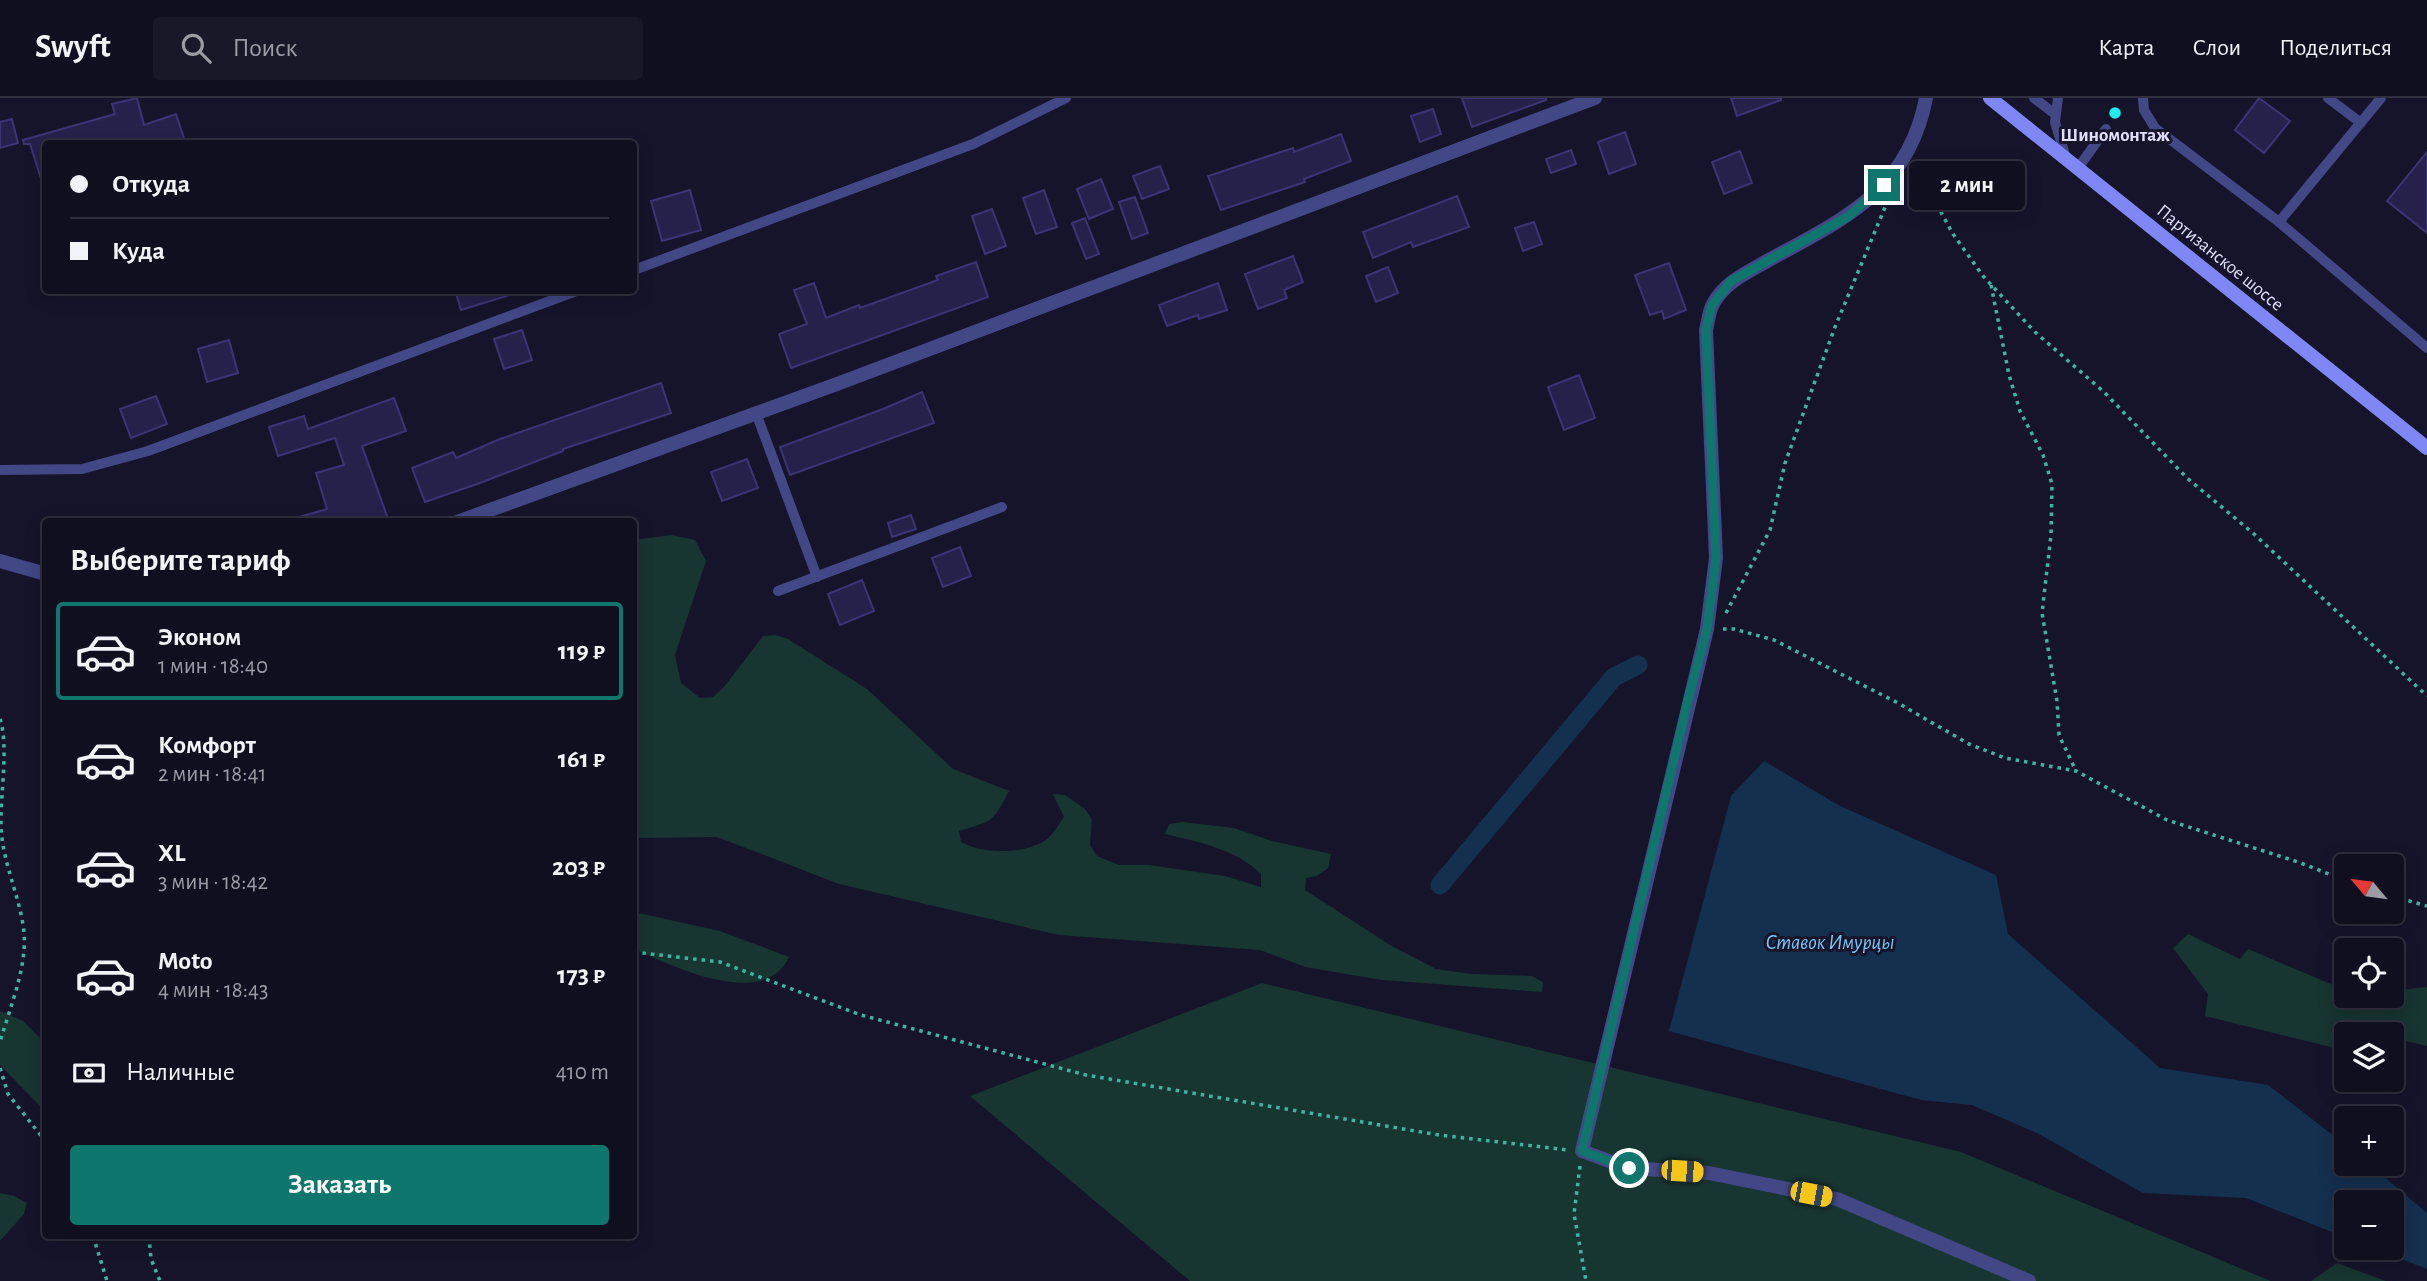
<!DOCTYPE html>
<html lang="ru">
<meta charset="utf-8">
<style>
:root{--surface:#100f20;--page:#191829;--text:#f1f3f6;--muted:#9c9ca5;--line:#302f3e;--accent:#0f766e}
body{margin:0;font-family:"Alegreya Sans",sans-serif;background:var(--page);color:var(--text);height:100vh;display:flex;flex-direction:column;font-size:26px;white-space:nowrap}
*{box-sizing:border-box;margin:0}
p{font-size:23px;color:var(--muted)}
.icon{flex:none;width:38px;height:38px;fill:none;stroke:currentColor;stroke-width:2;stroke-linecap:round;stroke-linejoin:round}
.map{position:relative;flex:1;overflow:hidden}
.drawer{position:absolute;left:42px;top:420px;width:595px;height:721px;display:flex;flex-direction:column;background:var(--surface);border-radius:7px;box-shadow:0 4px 18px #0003,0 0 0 2px var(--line)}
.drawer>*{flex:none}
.hud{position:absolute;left:42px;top:42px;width:595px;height:154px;border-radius:7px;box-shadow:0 4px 18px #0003,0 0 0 2px var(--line);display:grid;align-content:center;height:154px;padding:0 28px;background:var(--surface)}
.needle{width:46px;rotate:299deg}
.buttons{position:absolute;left:2334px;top:756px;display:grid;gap:14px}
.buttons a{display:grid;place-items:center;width:70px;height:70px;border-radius:7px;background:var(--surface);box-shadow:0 4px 18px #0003,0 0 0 2px var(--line);font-size:35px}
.end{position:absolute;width:32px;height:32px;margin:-16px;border:9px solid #0f766e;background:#fff;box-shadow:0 0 0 4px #fff}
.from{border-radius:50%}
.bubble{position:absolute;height:49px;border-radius:7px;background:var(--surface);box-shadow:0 4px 18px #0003,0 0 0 2px var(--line);font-size:23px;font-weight:600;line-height:49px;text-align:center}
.car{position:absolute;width:21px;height:42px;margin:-21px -10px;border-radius:9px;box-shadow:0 0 5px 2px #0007;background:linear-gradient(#f5c518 24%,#345 0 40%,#f5c518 0 76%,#345 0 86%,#f5c518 0)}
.hud b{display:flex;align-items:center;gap:24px;height:66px;font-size:26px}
.hud b+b{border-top:2px solid var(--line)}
.hud i{width:18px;height:18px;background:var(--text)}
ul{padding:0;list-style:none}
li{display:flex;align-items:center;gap:21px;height:98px;margin:0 14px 10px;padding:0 14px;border:4px solid transparent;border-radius:7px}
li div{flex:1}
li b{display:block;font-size:26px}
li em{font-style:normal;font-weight:600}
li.selected{border-color:var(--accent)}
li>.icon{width:63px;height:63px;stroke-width:1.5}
h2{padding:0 28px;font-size:32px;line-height:84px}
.pay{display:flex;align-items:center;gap:18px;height:77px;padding:0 28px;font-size:26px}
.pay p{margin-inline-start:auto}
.button{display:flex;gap:14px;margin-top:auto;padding:14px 28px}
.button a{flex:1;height:80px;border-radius:7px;background:var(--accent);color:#fff;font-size:28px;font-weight:600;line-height:80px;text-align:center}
header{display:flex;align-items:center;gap:42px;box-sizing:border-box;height:98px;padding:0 35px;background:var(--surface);border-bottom:2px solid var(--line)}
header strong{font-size:33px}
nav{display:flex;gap:38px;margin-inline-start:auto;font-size:24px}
.search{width:490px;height:63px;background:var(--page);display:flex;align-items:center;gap:18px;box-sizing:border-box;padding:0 24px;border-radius:7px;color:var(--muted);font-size:26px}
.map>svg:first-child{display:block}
.green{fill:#173531}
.water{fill:#14304f}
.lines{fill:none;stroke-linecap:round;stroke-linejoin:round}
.canal{stroke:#14304f;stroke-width:19}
.building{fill:#25214b;stroke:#3b3575;stroke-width:2}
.path{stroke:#3bb6a2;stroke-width:3.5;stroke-dasharray:3.5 5;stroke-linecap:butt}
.service{stroke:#424786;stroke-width:10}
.minor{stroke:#424786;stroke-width:14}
.secondary{stroke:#7e87f5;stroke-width:14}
.route{stroke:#0f766e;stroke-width:9}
.poi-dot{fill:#1beeed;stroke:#15142b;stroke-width:2.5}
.labels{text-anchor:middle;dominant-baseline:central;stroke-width:6;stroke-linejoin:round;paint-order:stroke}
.poi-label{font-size:19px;font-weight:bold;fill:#e0e0fd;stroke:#15142b}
.street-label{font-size:19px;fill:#e0e0fd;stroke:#15142b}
.water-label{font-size:21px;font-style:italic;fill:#76c7f5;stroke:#15142b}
</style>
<header>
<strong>Swyft</strong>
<div class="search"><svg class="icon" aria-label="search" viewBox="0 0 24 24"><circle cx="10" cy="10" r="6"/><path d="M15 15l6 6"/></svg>Поиск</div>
<nav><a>Карта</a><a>Слои</a><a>Поделиться</a></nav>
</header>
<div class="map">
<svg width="2427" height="1183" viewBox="0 0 2427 1183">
<rect width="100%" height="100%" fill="#15142b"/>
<path class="green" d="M671 437 695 442 706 463 675 557 681 585 700 600 713 599 724 589 763 538 776 537 788 541 867 591 953 671 1009 693C993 725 992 723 959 733L961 744C981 756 1027 757 1047 741 1053 736 1059 726 1064 719L1053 696 1065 697 1085 711 1092 722 1090 747 1097 758 1119 767H1149L1225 778 1261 789V776C1236 751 1198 744 1165 736L1169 726 1182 724 1234 730 1272 743 1331 756 1328 770 1317 778 1306 780 1305 792 1390 847 1436 871 1472 876 1532 878 1543 884 1542 894 1382 882 1305 869 1260 852 1059 837 839 786 717 739 634 740V442Z
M634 814 720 833 789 859C764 913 672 868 634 851Z
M2188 836 2240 861 2248 851 2347 893V898H2392V893L2427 889V948L2398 941 2392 943V936H2347V953L2205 918 2208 896 2173 850Z
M1262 885 1961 1054 2271 1183H1190L970 998Z
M0 913 23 923 41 941 45 939V1022L41 1009 0 967Z
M0 1095 14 1098 27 1105 24 1116 0 1143Z
M2337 1165 2386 1183H2311Z"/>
<path class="water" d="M1764 663 1840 708 1996 777 2008 836 2160 970 2268 987 2347 1048V1066H2369L2427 1115V1171L2373 1150H2392V1104H2347V1140L2246 1100 2143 1095 2039 1036 1972 1007 1921 1002 1669 933 1731 698Z"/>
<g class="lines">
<path class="canal" d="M1440 787 1614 579 1638 567"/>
</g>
<path class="building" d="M137 0 144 27 176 16 186 46H46V83L42 84 30 46H24L23 42 115 16 112 6Z
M1462 0H1546V2L1472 29Z
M1731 0H1781V2L1737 18Z
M2259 0 2290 23 2264 55 2235 32Z
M1433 11 1441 36 1420 44 1411 18Z
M12 21 18 45 0 50V24Z
M1625 34 1636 66 1609 76 1598 44Z
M1341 36 1351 63 1304 81 1305 84 1221 112 1208 78 1293 50 1294 54Z
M1571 52 1576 66 1551 75 1546 61Z
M1740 53 1752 85 1724 96 1712 64Z
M2427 54V135L2387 103Z
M1160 68 1169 91 1142 101 1133 78Z
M1101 81 1113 111 1089 121 1077 91Z
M690 92 701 132 662 143 651 103Z
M1044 92 1057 129 1036 136 1023 100Z
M1457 98 1469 129 1413 149 1411 144 1373 160 1363 134Z
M1135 99 1148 135 1132 141 1119 104Z
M992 111 1006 148 985 156 972 118Z
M1085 120 1099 156 1086 161 1072 125Z
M1534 124 1542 146 1523 153 1515 130Z
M1293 158 1303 184 1284 192 1287 200 1258 211 1245 176Z
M976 164 988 199 791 270 779 236 807 226 794 192 814 185 826 220 859 207 860 210 938 182 936 178Z
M1669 165 1686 212 1664 221 1662 213 1650 217 1635 177Z
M1388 169 1398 195 1376 204 1366 178Z
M1218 185 1227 212 1199 221 1198 217 1167 228 1159 207Z
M455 192H512L513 196 461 212Z
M522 232 532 262 504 271 494 241Z
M229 242 238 275 207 284 198 251Z
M1579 277 1595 320 1564 332 1548 289Z
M661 285 671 315 563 351V353L480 385 425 404 412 370 453 354 456 360 500 341Z
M922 294 934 325 790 377 780 349 883 311Z
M156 298 167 326 131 340 120 311Z
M394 300 406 333 362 348 387 418 373 424H297L296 420 327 411 316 375 344 367 335 340 278 358 269 329 304 318 308 331Z
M747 361 758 390 722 403 711 374Z
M911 417 916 431 892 439 888 425Z
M960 449 971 478 943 489 932 460Z
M862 482 874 513 840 527 828 496Z"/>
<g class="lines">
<path class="path" d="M1916 69 1953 136 1983 178 2035 234 2104 294 2187 380 2254 436 2427 598
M1991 187 2009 277 2020 313 2043 357 2052 386 2051 437 2042 515 2057 603 2059 637 2076 673
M1726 515 1770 432 1785 365 1835 229 1886 107
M1723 531H1734L1774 542 1898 605 1969 646 2005 660 2076 673 2167 722 2298 764 2347 783
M0 621C9 648 0 698 1 728 2 764 20 798 24 834 27 870 10 909 0 944
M2392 798 2427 808
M634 854 720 864 861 917 1086 977 1439 1037 1568 1052
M0 970 8 996 46 1044
M1580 1068 1574 1116 1586 1183
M93 1138 107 1183
M149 1138 151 1161 160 1183"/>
<path class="service" d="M2034 0 2055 16
M2058 0 2055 24 2066 60
M2143 0 2144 12 2155 30 2279 124 2427 250
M2328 0 2361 25
M2078 70 2106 31
M2279 124 2381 0
M634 172 973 46 1066 0
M756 315 817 479
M0 372 82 371 148 353 579 192
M778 493 1002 409"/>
<path class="minor" d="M1926 0C1908 94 1842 122 1767 163 1746 175 1725 184 1713 206 1709 213 1708 224 1706 232L1716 460 1707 531 1582 1053 1628 1070 1709 1075 1837 1101 2029 1183
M457 424 837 286 1595 0
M0 463 46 476"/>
<path class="secondary" d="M1990 0 2427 350"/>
</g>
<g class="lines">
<path class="route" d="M1629 1070 1582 1053 1689 598 1707 531 1716 460 1706 232 1712 207 1731 183 1849 118 1884 87"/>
</g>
<circle class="poi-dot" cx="2115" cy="15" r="7"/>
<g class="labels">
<g class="poi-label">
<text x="2115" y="37">Шиномонтаж</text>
</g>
<g class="street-label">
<text transform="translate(2220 160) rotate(39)">Партизанское шоссе</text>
</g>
<g class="water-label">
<text x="1830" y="844">Ставок Имурцы</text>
</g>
</g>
</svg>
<div class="buttons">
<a><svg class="needle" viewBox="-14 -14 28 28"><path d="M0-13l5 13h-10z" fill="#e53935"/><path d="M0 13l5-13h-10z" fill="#9c9ca5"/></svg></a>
<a><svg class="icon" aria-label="locate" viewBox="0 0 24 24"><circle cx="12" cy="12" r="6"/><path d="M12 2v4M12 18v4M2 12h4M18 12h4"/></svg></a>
<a><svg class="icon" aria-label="layers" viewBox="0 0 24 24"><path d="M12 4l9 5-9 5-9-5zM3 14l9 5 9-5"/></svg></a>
<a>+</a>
<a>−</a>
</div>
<i class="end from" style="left:1629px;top:1070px"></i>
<i class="end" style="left:1884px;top:87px"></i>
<div class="bubble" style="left:1909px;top:63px;width:116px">2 мин</div>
<i class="car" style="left:1682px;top:1073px;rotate:94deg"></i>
<i class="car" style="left:1811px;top:1096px;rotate:101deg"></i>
<div class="hud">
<b><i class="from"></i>Откуда</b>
<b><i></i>Куда</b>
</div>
<section class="drawer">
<h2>Выберите тариф</h2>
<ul>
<li class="selected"><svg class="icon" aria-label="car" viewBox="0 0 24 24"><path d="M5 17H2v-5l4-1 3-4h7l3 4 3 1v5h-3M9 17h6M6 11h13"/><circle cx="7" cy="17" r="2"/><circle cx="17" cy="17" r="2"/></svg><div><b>Эконом</b><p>1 мин · 18:40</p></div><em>119 ₽</em></li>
<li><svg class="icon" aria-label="car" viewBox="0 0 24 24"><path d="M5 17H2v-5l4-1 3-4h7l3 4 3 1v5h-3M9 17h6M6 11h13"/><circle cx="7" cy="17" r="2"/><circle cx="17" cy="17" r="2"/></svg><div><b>Комфорт</b><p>2 мин · 18:41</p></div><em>161 ₽</em></li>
<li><svg class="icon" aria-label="car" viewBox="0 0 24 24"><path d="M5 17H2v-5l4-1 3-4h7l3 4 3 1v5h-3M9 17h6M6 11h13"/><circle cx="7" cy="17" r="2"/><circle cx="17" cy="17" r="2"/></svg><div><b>XL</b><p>3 мин · 18:42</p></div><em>203 ₽</em></li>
<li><svg class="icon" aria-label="car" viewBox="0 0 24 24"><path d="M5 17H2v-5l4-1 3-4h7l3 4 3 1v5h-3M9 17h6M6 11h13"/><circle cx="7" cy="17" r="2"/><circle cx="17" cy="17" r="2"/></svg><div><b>Moto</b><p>4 мин · 18:43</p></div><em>173 ₽</em></li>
</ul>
<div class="pay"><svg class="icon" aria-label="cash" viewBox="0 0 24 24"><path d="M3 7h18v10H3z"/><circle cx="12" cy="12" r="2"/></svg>Наличные<p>410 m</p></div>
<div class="button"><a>Заказать</a></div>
</section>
</div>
